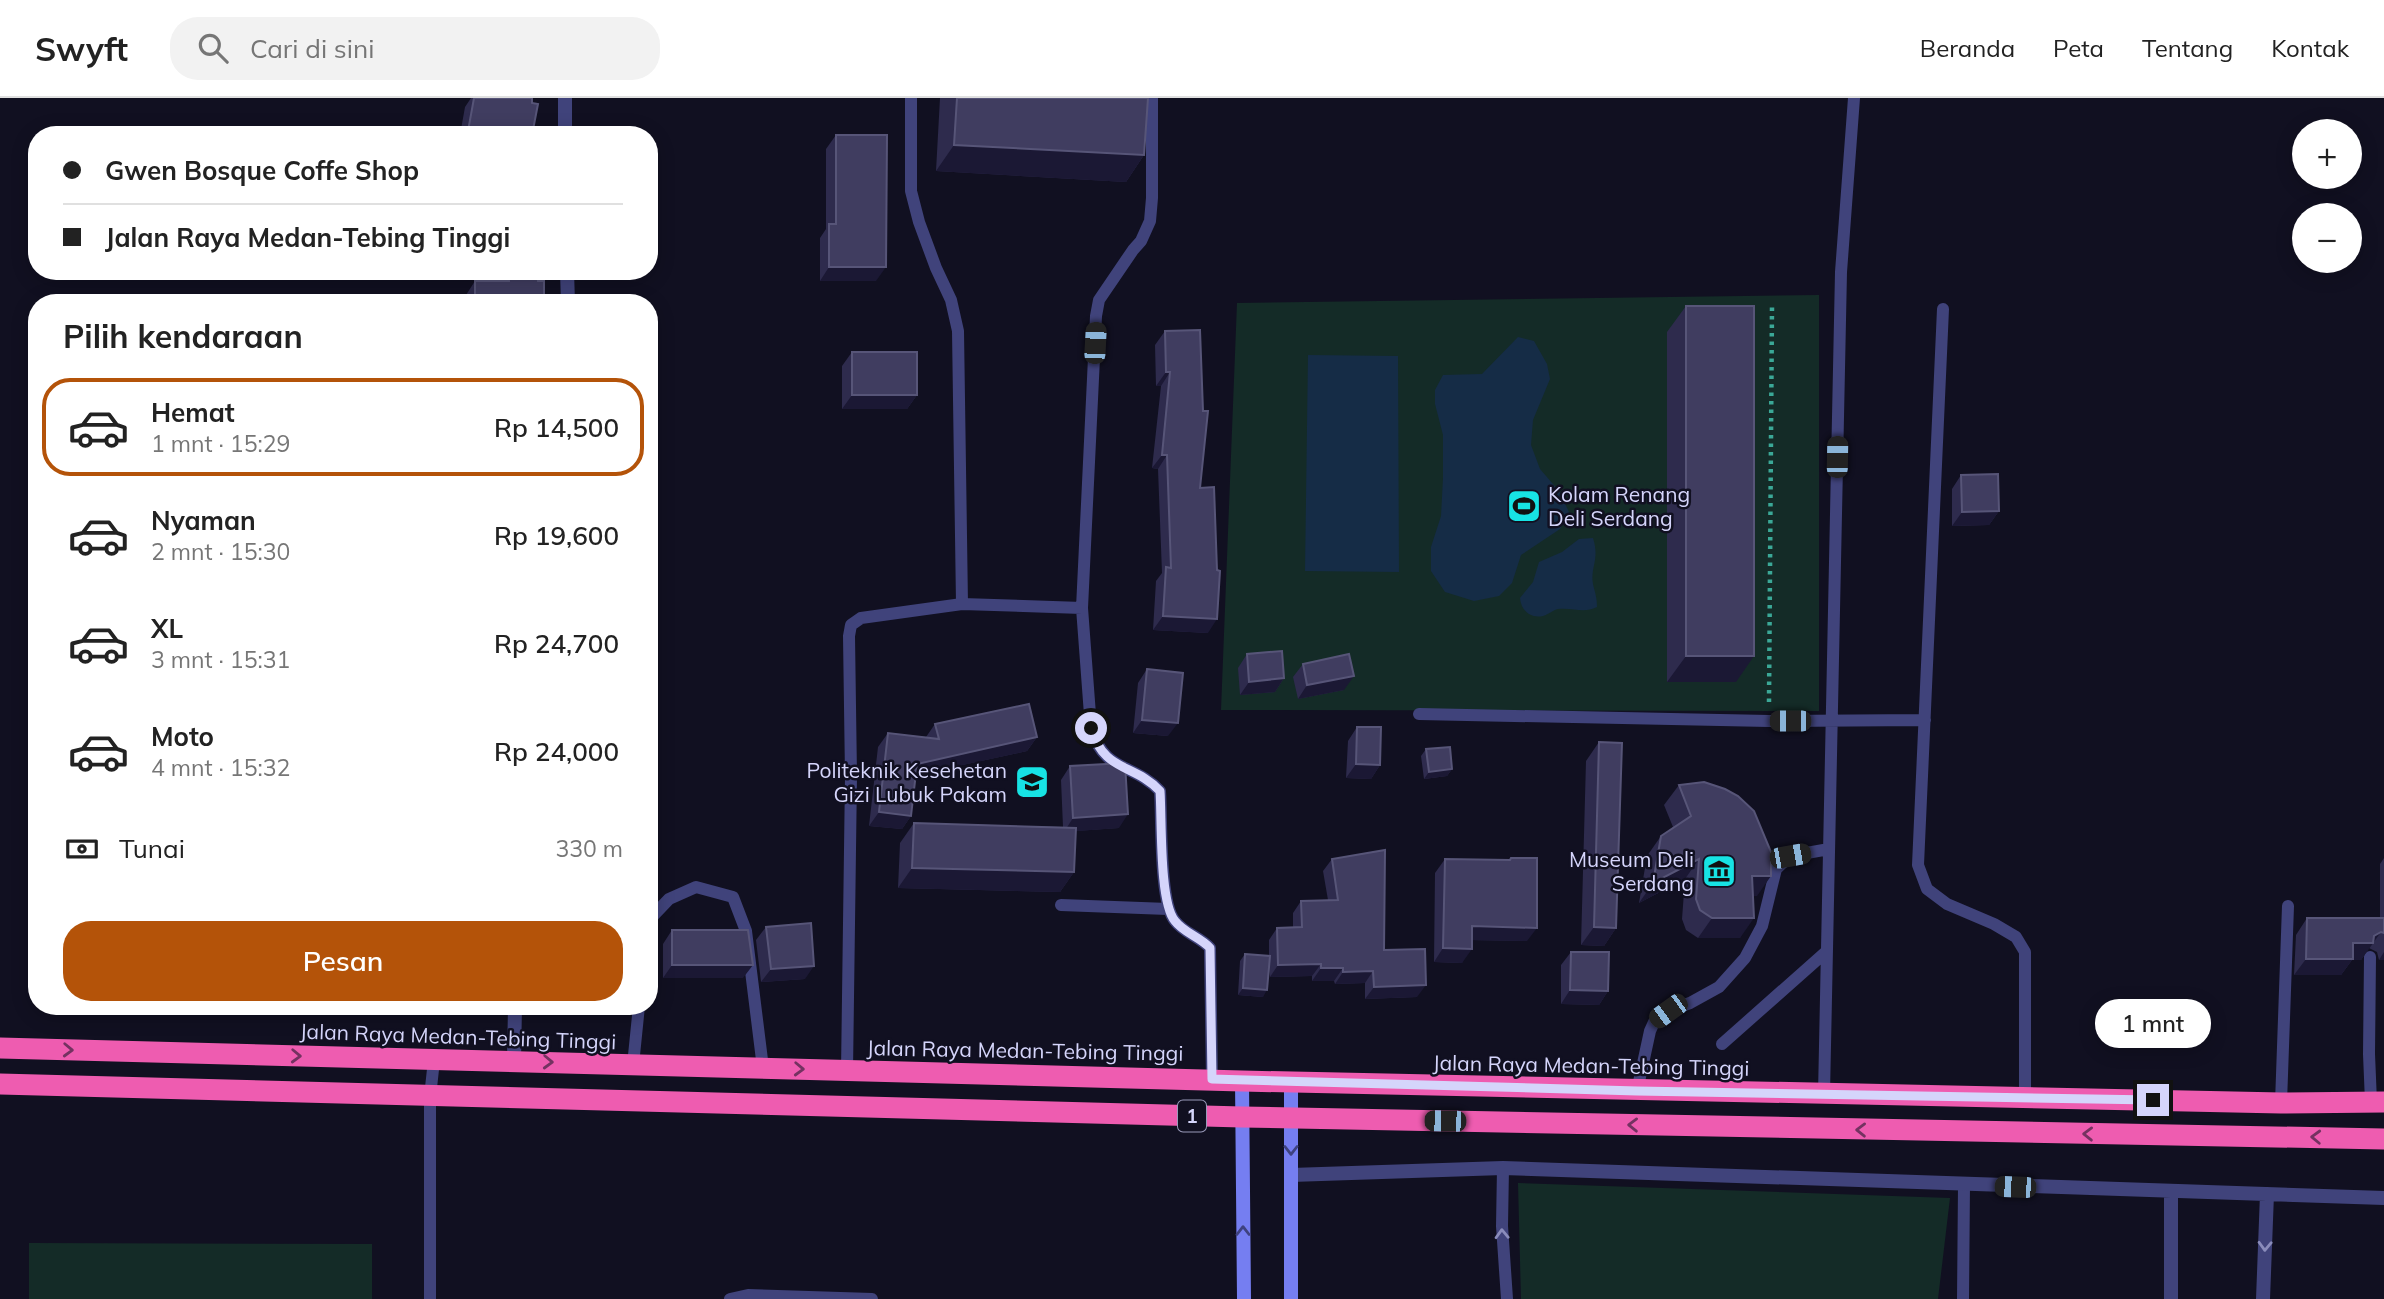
<!DOCTYPE html>
<html lang="id">
<meta charset="utf-8">
<style>
:root{--surface:#fff;--page:#f2f2f2;--text:#222;--muted:#767676;--line:#e0e0e0;--accent:#b45309}
body{margin:0;font-family:Mulish,sans-serif;background:var(--page);color:var(--text);height:100vh;display:flex;flex-direction:column;font-size:26px;white-space:nowrap}
*{box-sizing:border-box;margin:0}
p{font-size:23px;color:var(--muted)}
.icon{flex:none;width:38px;height:38px;fill:none;stroke:currentColor;stroke-width:2;stroke-linecap:round;stroke-linejoin:round}
.map{position:relative;flex:1;overflow:hidden}
.side{position:absolute;left:28px;top:196px;width:630px;height:721px;display:flex;flex-direction:column;background:var(--surface);border-radius:28px;box-shadow:0 4px 18px #0003}
.side>*{flex:none}
.hud{position:absolute;left:28px;top:28px;width:630px;height:154px;border-radius:28px;box-shadow:0 4px 18px #0003;display:grid;align-content:center;height:154px;padding:0 35px;background:var(--surface)}
.tools{position:absolute;left:2292px;top:21px;display:grid;gap:14px}
.tools a{display:grid;place-items:center;width:70px;height:70px;border-radius:50%;background:var(--surface);box-shadow:0 4px 18px #0003;font-size:35px}
.end{position:absolute;width:32px;height:32px;margin:-16px;border:9px solid #d5d5fb;background:#111;box-shadow:0 0 0 4px #111}
.from{border-radius:50%}
.bubble{position:absolute;height:49px;border-radius:24px;background:var(--surface);box-shadow:0 4px 18px #0003;font-size:23px;font-weight:600;line-height:49px;text-align:center}
.car{position:absolute;width:21px;height:42px;margin:-21px -10px;border-radius:9px;box-shadow:0 0 5px 2px #0007;background:linear-gradient(#222 24%,#8ab4d8 0 40%,#222 0 76%,#8ab4d8 0 86%,#222 0)}
.hud b{display:flex;align-items:center;gap:24px;height:66px;font-size:26px}
.hud b+b{border-top:2px solid var(--line)}
.hud i{width:18px;height:18px;background:var(--text)}
ul{padding:0;list-style:none}
li{display:flex;align-items:center;gap:21px;height:98px;margin:0 14px 10px;padding:0 21px;border:4px solid transparent;border-radius:28px}
li div{flex:1}
li b{display:block;font-size:26px}
li em{font-style:normal;font-weight:600}
li.selected{border-color:var(--accent)}
li>.icon{width:63px;height:63px;stroke-width:1.5}
h2{padding:0 35px;font-size:32px;line-height:84px}
.pay{display:flex;align-items:center;gap:18px;height:77px;padding:0 35px;font-size:26px}
.pay p{margin-inline-start:auto}
.action{display:flex;gap:14px;margin-top:auto;padding:14px 35px}
.action a{flex:1;height:80px;border-radius:28px;background:var(--accent);color:#fff;font-size:28px;font-weight:600;line-height:80px;text-align:center}
header{display:flex;align-items:center;gap:42px;box-sizing:border-box;height:98px;padding:0 35px;background:var(--surface);border-bottom:2px solid var(--line)}
header strong{font-size:33px}
nav{display:flex;gap:38px;margin-inline-start:auto;font-size:24px}
.search{width:490px;height:63px;background:var(--page);display:flex;align-items:center;gap:18px;box-sizing:border-box;padding:0 24px;border-radius:28px;color:var(--muted);font-size:26px}
.map>svg:first-child{display:block}
.green{fill:#142b27}
.water{fill:#152c46}
.lines{fill:none;stroke-linecap:round;stroke-linejoin:round}
.path{stroke:#3ba897;stroke-width:4.5;stroke-dasharray:3.5 5;stroke-linecap:butt}
.lane{stroke:#40437b;stroke-width:12}
.street{stroke:#40437b;stroke-width:14}
.secondary{stroke:#757ef1;stroke-width:14}
.highway{stroke:#ee5cb0;stroke-width:21}
.wall{fill:#2e2b4d}
.shaded-wall{fill:#1b1834}
.building{fill:#403d60;stroke:#575578;stroke-width:2}
.oneway{stroke:#743261}
.oneway2{stroke:#3e427f}
.oneway3{stroke:#8a8cbb}
.route{stroke:#d5d5fb;stroke-width:9}
.labels{text-anchor:middle;dominant-baseline:central;stroke-width:5;stroke-linejoin:round;paint-order:stroke}
.shield{fill:#111021;stroke:#9a9aba;stroke-width:2}
.shield-label{font-size:19px;font-weight:bold;fill:#d5d5fb}
.poi-label{font-size:21px;fill:#d5d5fb;stroke:#111021;text-anchor:end}
.street-label{font-size:21px;fill:#d5d5fb;stroke:#111021}
</style>
<header>
<strong>Swyft</strong>
<div class="search"><svg class="icon" aria-label="search" viewBox="0 0 24 24"><circle cx="10" cy="10" r="6"/><path d="M15 15l6 6"/></svg>Cari di sini</div>
<nav><a>Beranda</a><a>Peta</a><a>Tentang</a><a>Kontak</a></nav>
</header>
<div class="map">
<svg width="2384" height="1201" viewBox="0 0 2384 1201">
<rect width="100%" height="100%" fill="#111021"/>
<path class="green" d="M1819 197V613L1221 612 1237 205Z
M1518 1085 1950 1100 1938 1201H1521Z
M29 1145 372 1146V1201H29Z"/>
<path class="water" d="M1518 239 1534 243 1547 266 1550 281 1533 322 1531 347 1540 371 1559 393 1569 414 1560 431 1521 457 1512 485 1499 498 1474 503 1445 494 1431 473V449L1441 418 1443 380V337L1435 306V292L1443 277 1482 276Z
M1308 257 1398 258 1399 474 1305 473Z
M1593 440C1600 462 1590 469 1593 486 1595 495 1597 499 1597 509 1583 516 1573 509 1558 511 1553 512 1549 516 1543 518 1530 521 1521 512 1520 500L1533 484 1539 464 1562 454 1579 441Z"/>
<g class="lines">
<path class="path" d="M1769 604 1772 209"/>
<path class="lane" d="M911 0V93L919 124 936 170 951 202 958 233 962 506 1082 510
M1152 0V100L1150 123 1141 143 1133 152 1099 202 1096 218 1082 510 1091 630C1104 675 1134 665 1160 693 1162 720 1159 805 1175 823 1184 835 1200 839 1210 850L1212 981
M1943 211 1918 767 1927 791 1947 806 1994 826 2016 839 2025 854V1000
M1419 616 1769 623 1925 622
M1061 807 1168 811
M649 822 669 801 696 789 733 799 746 833 763 970
M2370 859 2369 956 2371 1004
M1722 946 1827 853
M633 967 639 908
M847 973 851 678 849 538 851 527 861 520 962 506
M1637 993 1650 933 1655 922 1668 913 1690 905 1719 889 1745 860 1762 828 1776 771 1790 758 1829 751
M1824 996 1841 174 1854 0
M2281 1005 2288 808
M1503 1070 1502 1128 1507 1201
M430 1201V999L434 962
M730 1201 748 1197 872 1201
M1963 1201 1964 1087"/>
<path class="street" d="M565 37V0
M567 173 568 205
M514 963 515 908
M1291 1077 1503 1070 2384 1100
M2171 1201V1093
M2263 1201 2267 1096"/>
<path class="secondary" d="M1242 983 1244 1201
M1291 984V1201"/>
<path class="highway" d="M0 950 1242 983 2281 1005 2384 1004
M0 986 1242 1019 2384 1041"/>
</g>
<path class="wall" d="M471 0H532V37H460L465 9Z
M940 0H1148L1144 57 1126 84 936 73Z
M836 37 876 183H820V140L826 131V51Z
M496 173H537L538 183 544 205H466V197L475 183H498Z
M1686 208 1736 584H1667V234Z
M1165 233 1200 390 1208 535 1153 532 1156 483 1162 475 1158 371 1152 370 1161 288H1156L1155 247Z
M852 254 917 297 907 311H842V268Z
M1961 377 1999 413 1989 427 1952 428V391Z
M1247 556 1284 580 1275 594 1240 597 1238 570Z
M1303 566 1344 592 1298 601 1293 579Z
M1147 571 1168 638 1133 635 1138 585Z
M935 626 1037 639 1027 653 916 677 911 718 902 731 869 728 878 649 888 635 926 639Z
M1357 629 1380 667 1371 681 1346 680 1348 643Z
M1599 644 1616 830 1604 848 1581 847 1586 663Z
M1426 651 1452 671 1447 678 1424 681 1421 658Z
M1070 668 1119 730 1075 733 1074 774 1060 794 898 790 900 745 914 725 1063 729 1061 682Z
M1679 687 1757 798H1753L1740 840H1698L1686 832 1682 821 1685 781 1639 805 1647 758 1661 738 1673 729 1664 707Z
M1511 760 1527 843 1472 842 1462 865 1434 864 1435 775 1445 761 1509 762Z
M2384 760V862H2379L2377 854 2369 850 2361 862H2352L2341 877H2294L2296 837 2307 820H2380V766Z
M1332 761 1384 852 1417 899 1365 901V885L1335 886 1334 883H1312V878L1270 879 1269 866 1263 899 1238 897 1240 863 1245 856 1269 858V842L1277 830H1293V815L1301 803 1328 802 1323 773Z
M766 829 805 881 761 884 756 842Z
M672 832 743 880H663V846Z
M1571 854 1608 893 1599 907 1561 906V867Z"/>
<path class="shaded-wall" d="M954 47 1144 57 1126 84 936 73Z
M829 169H886L876 183H820Z
M1166 274H1170L1161 288H1156Z
M852 297H917L907 311H842Z
M1162 357H1167L1158 371 1152 370Z
M1999 413 1989 427 1952 428 1962 414Z
M1163 518 1217 521 1208 535 1153 532Z
M1686 558H1754L1736 584H1667Z
M1354 578 1344 592 1298 601 1307 587Z
M1284 580 1275 594 1240 597 1249 584Z
M1142 622 1178 625 1168 638 1133 635Z
M1037 639 1027 653 908 679 917 666Z
M1356 666 1380 667 1371 681 1346 680Z
M1452 671 1447 678 1424 681 1429 674Z
M879 714 911 718 902 731 869 728Z
M1128 716 1119 730 1064 734 1073 720Z
M1699 761 1685 781 1639 805 1653 785Z
M912 770 1074 774 1060 794 898 790Z
M1752 778H1771L1757 798H1738Z
M1712 820H1754L1740 840H1698Z
M1472 828 1537 830 1527 843 1463 842Z
M1594 829 1616 830 1604 848 1581 847Z
M2381 834 2361 862H2352L2341 877H2294L2306 861 2374 838Z
M1443 850 1472 851 1462 865 1434 864Z
M2384 854V862H2379Z
M1321 866 1312 878 1270 879 1278 867Z
M672 867H753L743 880H663Z
M814 868 805 881 761 884 771 871Z
M1321 870H1343L1334 883H1312Z
M1373 873 1365 885 1335 886 1343 874Z
M1426 887 1417 899 1365 901 1374 889Z
M1243 890 1267 892 1263 899 1238 897Z
M1570 892 1608 893 1599 907 1561 906Z"/>
<path class="building" d="M474 0H532V5L538 6 532 37H468V33Z
M957 0H1148L1144 57 954 47Z
M836 37H887L886 169H829V126H836Z
M508 173H537L538 183H544V205H475V183H509Z
M1686 208H1754V558H1686Z
M1200 232 1203 313H1208L1200 390 1214 389 1217 472 1220 473 1217 521 1163 518 1166 469 1171 470 1167 357H1162L1170 274H1166L1165 233Z
M852 254H917V297H852Z
M1998 376 1999 413 1962 414 1961 377Z
M1282 553 1284 580 1249 584 1247 556Z
M1349 556 1354 578 1307 587 1303 566Z
M1147 571 1183 575 1178 625 1142 622Z
M1029 606 1037 639 917 666 911 718 879 714 888 635 939 641 935 626Z
M1357 629H1381L1380 667 1356 666Z
M1599 644 1622 645 1616 830 1594 829Z
M1450 649 1452 671 1429 674 1426 651Z
M1125 665 1128 716 1073 720 1070 668Z
M1704 684 1725 691 1738 698 1754 713 1771 754V778H1752L1754 820H1712L1700 812 1696 801 1699 761 1653 785 1661 738 1691 718 1679 687Z
M914 725 1076 730 1074 774 912 770Z
M1385 752 1384 852 1425 851 1426 887 1374 889 1373 873 1343 874V870H1321V866L1278 867 1277 830 1302 829 1301 803 1338 802 1332 761Z
M1511 760H1537V830L1472 828V851L1443 850 1445 761 1510 762Z
M2307 820H2384V835L2381 834 2374 838 2373 845H2353V861H2306Z
M811 825 814 868 771 871 766 829Z
M672 832H748L753 867H672Z
M1571 854H1609L1608 893 1570 892Z
M1245 856 1270 858 1267 892 1243 890Z"/>
<defs><path id="oneway-chevron" d="M-2-3.5L2.5 0L-2 3.5" fill="none" stroke-width="1.6" stroke-linecap="round" stroke-linejoin="round" transform="scale(1.75)"/></defs>
<g class="oneway">
<use href="#oneway-chevron" transform="translate(68 952) rotate(2)"/>
<use href="#oneway-chevron" transform="translate(296 958) rotate(2)"/>
<use href="#oneway-chevron" transform="translate(548 964) rotate(2)"/>
<use href="#oneway-chevron" transform="translate(799 971) rotate(2)"/>
<use href="#oneway-chevron" transform="translate(1633 1027) rotate(-179)"/>
<use href="#oneway-chevron" transform="translate(1861 1032) rotate(-179)"/>
<use href="#oneway-chevron" transform="translate(2088 1036) rotate(-179)"/>
<use href="#oneway-chevron" transform="translate(2316 1039) rotate(-178)"/>
</g>
<g class="oneway2">
<use href="#oneway-chevron" transform="translate(1291 1052) rotate(90)"/>
<use href="#oneway-chevron" transform="translate(1243 1133) rotate(-90)"/>
</g>
<g class="oneway3">
<use href="#oneway-chevron" transform="translate(1502 1136) rotate(-92)"/>
<use href="#oneway-chevron" transform="translate(2265 1148) rotate(92)"/>
</g>
<g class="lines">
<path class="route" d="M1091 630C1104 675 1134 665 1160 693 1162 720 1159 805 1175 823 1184 835 1200 839 1210 850L1212 981 1637 993 2153 1002"/>
</g>
<defs>
<g id="stadium-square" transform="scale(1.75)"><rect x="-9" y="-9" width="18" height="18" rx="4" fill="#17e3e4" stroke="#111021"/><path d="M0-5a6.5 5 0 1 0 0 10a6.5 5 0 1 0 0-10ZM-3.5-1.8h7v3.6h-7Z" fill="#111"/></g>
<g id="university-square" transform="scale(1.75)"><rect x="-9" y="-9" width="18" height="18" rx="4" fill="#17e3e4" stroke="#111021"/><path d="M0-5L7-2L0 1L-7-2ZM-4 1L0 2.5L4 1V4Q0 6-4 4Z" fill="#111"/></g>
<g id="museum-square" transform="scale(1.75)"><rect x="-9" y="-9" width="18" height="18" rx="4" fill="#17e3e4" stroke="#111021"/><path d="M0-6L6-3V-2H-6V-3ZM-5-1h2V3h-2ZM-1-1h2V3h-2ZM3-1h2V3H3ZM-6 4H6V6H-6Z" fill="#111"/></g>
</defs>
<g fill-rule="evenodd">
<use href="#stadium-square" x="1524" y="408"/>
<use href="#university-square" x="1032" y="684"/>
<use href="#museum-square" x="1719" y="773"/>
</g>
<g class="labels">
<rect class="shield" x="1178" y="1002.5" width="28" height="31" rx="5"/>
<g class="shield-label">
<text x="1192" y="1018">1</text>
</g>
<g class="poi-label">
<text x="1548" y="396" text-anchor="start">Kolam Renang<tspan x="1548" dy="24">Deli Serdang</tspan></text>
<text x="1007" y="672">Politeknik Kesehetan<tspan x="1007" dy="24">Gizi Lubuk Pakam</tspan></text>
<text x="1694" y="761">Museum Deli<tspan x="1694" dy="24">Serdang</tspan></text>
</g>
<g class="street-label">
<text transform="translate(458 938) rotate(2)">Jalan Raya Medan-Tebing Tinggi</text>
<text transform="translate(1025 952) rotate(1)">Jalan Raya Medan-Tebing Tinggi</text>
<text transform="translate(1591 967) rotate(1)">Jalan Raya Medan-Tebing Tinggi</text>
</g>
</g>
</svg>
<div class="tools">
<a>+</a>
<a>−</a>
</div>
<i class="end from" style="left:1091px;top:630px"></i>
<i class="end" style="left:2153px;top:1002px"></i>
<div class="bubble" style="left:2095px;top:901px;width:116px">1 mnt</div>
<i class="car" style="left:1095px;top:245px;rotate:3deg"></i>
<i class="car" style="left:1837px;top:359px;rotate:1deg"></i>
<i class="car" style="left:1790px;top:623px;rotate:270deg"></i>
<i class="car" style="left:1790px;top:758px;rotate:80deg"></i>
<i class="car" style="left:1668px;top:913px;rotate:234deg"></i>
<i class="car" style="left:1445px;top:1023px;rotate:271deg"></i>
<i class="car" style="left:2015px;top:1089px;rotate:272deg"></i>
<div class="hud">
<b><i class="from"></i>Gwen Bosque Coffe Shop</b>
<b><i></i>Jalan Raya Medan-Tebing Tinggi</b>
</div>
<section class="side">
<h2>Pilih kendaraan</h2>
<ul>
<li class="selected"><svg class="icon" aria-label="car" viewBox="0 0 24 24"><path d="M5 17H2v-5l4-1 3-4h7l3 4 3 1v5h-3M9 17h6M6 11h13"/><circle cx="7" cy="17" r="2"/><circle cx="17" cy="17" r="2"/></svg><div><b>Hemat</b><p>1 mnt · 15:29</p></div><em>Rp 14,500</em></li>
<li><svg class="icon" aria-label="car" viewBox="0 0 24 24"><path d="M5 17H2v-5l4-1 3-4h7l3 4 3 1v5h-3M9 17h6M6 11h13"/><circle cx="7" cy="17" r="2"/><circle cx="17" cy="17" r="2"/></svg><div><b>Nyaman</b><p>2 mnt · 15:30</p></div><em>Rp 19,600</em></li>
<li><svg class="icon" aria-label="car" viewBox="0 0 24 24"><path d="M5 17H2v-5l4-1 3-4h7l3 4 3 1v5h-3M9 17h6M6 11h13"/><circle cx="7" cy="17" r="2"/><circle cx="17" cy="17" r="2"/></svg><div><b>XL</b><p>3 mnt · 15:31</p></div><em>Rp 24,700</em></li>
<li><svg class="icon" aria-label="car" viewBox="0 0 24 24"><path d="M5 17H2v-5l4-1 3-4h7l3 4 3 1v5h-3M9 17h6M6 11h13"/><circle cx="7" cy="17" r="2"/><circle cx="17" cy="17" r="2"/></svg><div><b>Moto</b><p>4 mnt · 15:32</p></div><em>Rp 24,000</em></li>
</ul>
<div class="pay"><svg class="icon" aria-label="cash" viewBox="0 0 24 24"><path d="M3 7h18v10H3z"/><circle cx="12" cy="12" r="2"/></svg>Tunai<p>330 m</p></div>
<div class="action"><a>Pesan</a></div>
</section>
</div>
